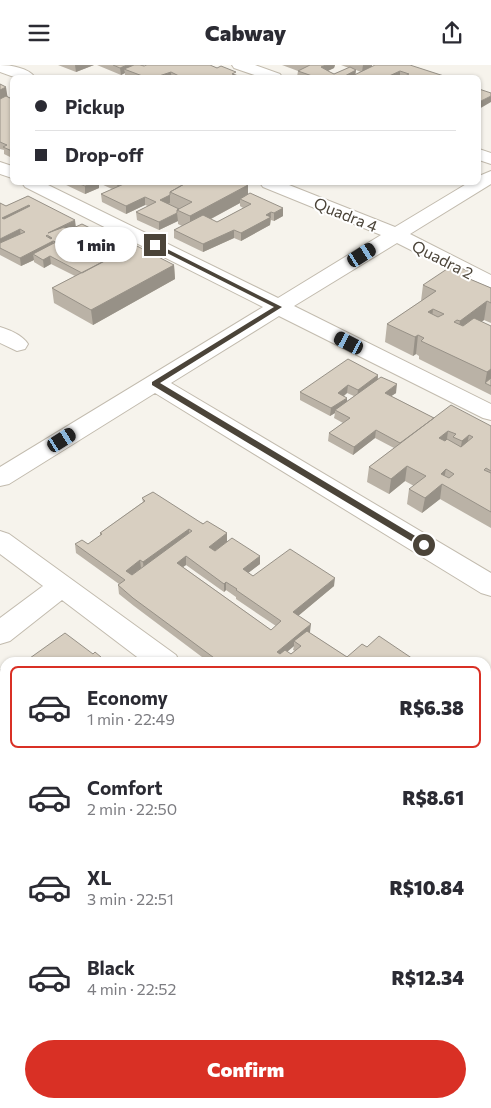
<!DOCTYPE html>
<meta charset="utf-8">
<style>
:root{--surface:#fff;--page:#f2f2f3;--text:#2b2b33;--muted:#7c7c81;--line:#e1e1e2;--accent:#d93025}
body{margin:0;font-family:Commissioner,sans-serif;background:var(--page);color:var(--text);height:100vh;display:flex;flex-direction:column;font-size:19px;white-space:nowrap}
*{box-sizing:border-box;margin:0}
p{font-size:16px;color:var(--muted)}
.icon{flex:none;width:28px;height:28px;fill:none;stroke:currentColor;stroke-width:2;stroke-linecap:round;stroke-linejoin:round}
.map{position:relative;flex:1;overflow:hidden}
.details{position:absolute;left:0px;top:592px;width:491px;height:451px;display:flex;flex-direction:column;background:var(--surface);border-radius:15px 15px 0 0;box-shadow:0 1px 4px #0004}
.details>*{flex:none}
.hud{position:absolute;left:10px;top:10px;width:471px;height:110px;border-radius:8px;box-shadow:0 1px 4px #0004;display:grid;align-content:center;height:110px;padding:0 25px;background:var(--surface)}
.end{position:absolute;width:22px;height:22px;margin:-11px;border:6px solid #4b4439;background:#fff;box-shadow:0 0 0 2px #fff}
.from{border-radius:50%}
.bubble{position:absolute;height:35px;border-radius:18px;background:var(--surface);box-shadow:0 1px 4px #0004;font-size:16px;font-weight:800;line-height:35px;text-align:center}
.car{position:absolute;width:15px;height:30px;margin:-15px -8px;border-radius:6px;box-shadow:0 0 4px 1px #0007;background:linear-gradient(#222 24%,#8ab4d8 0 40%,#222 0 76%,#8ab4d8 0 86%,#222 0)}
.hud b{display:flex;align-items:center;gap:18px;height:48px;font-size:19px}
.hud b+b{border-top:1px solid var(--line)}
.hud i{width:12px;height:12px;background:var(--text)}
ul{padding:9px 0 0;list-style:none}
li{display:flex;align-items:center;gap:15px;height:82px;margin:0 10px 8px;padding:0 15px;border:2px solid transparent;border-radius:8px}
li div{flex:1}
li b{display:block;font-size:19px}
li em{font-style:normal;font-weight:800}
li.current{border-color:var(--accent)}
li>.icon{width:45px;height:45px;stroke-width:1.5}
.primary-button{display:flex;gap:10px;margin-top:auto;padding:10px 25px}
.primary-button a{flex:1;height:58px;border-radius:30px;background:var(--accent);color:#fff;font-size:20px;font-weight:800;line-height:58px;text-align:center}
header{display:flex;justify-content:space-between;align-items:center;height:65px;padding:0 25px;background:var(--surface);font-size:22px;font-weight:800}
.map>svg:first-child{display:block}
.lines{fill:none;stroke-linecap:round;stroke-linejoin:round}
.minor-casing{stroke:#c2bbae;stroke-width:2}
.minor{fill:#fff;fill-rule:evenodd}
.wall{fill:#bab2a6;fill-rule:evenodd}
.shaded-wall{fill:#979187}
.building{fill:#d8cfc1;stroke:#979187;fill-rule:evenodd}
.route{fill:#4b4439}
.labels{text-anchor:middle;dominant-baseline:central;stroke-width:4;stroke-linejoin:round;paint-order:stroke}
.far-street-label{font-size:16px;fill:#4b4439;stroke:#fff}
</style>
<header><svg class="icon" aria-label="menu" viewBox="0 0 24 24"><path d="M4 6h16M4 12h16M4 18h16"/></svg>Cabway<svg class="icon" aria-label="share" viewBox="0 0 24 24"><path d="M12 15V3M7 8l5-5 5 5M5 13v7h14v-7"/></svg></header>
<div class="map">
<svg width="491" height="1043" viewBox="0 0 491 1043">
<rect width="100%" height="100%" fill="#f6f3ec"/>
<g class="lines">
<g class="minor-casing">
<path id="minor" d="M0 0C11 0 28 3 35 12H14L0 7Z
M232 0H255L280 9 282 12H260L234 3Z
M479 84 491 88V99L479 95Z
M0 97 12 101V113L0 109Z
M491 106V119L410 169 491 210V224L484 222 397 178 294 241 491 339V355L483 353 279 251 171 318 491 508V531L481 528 155 328 9 419 0 421V402L263 242 25 122 22 118H44L278 233 381 170 263 122 260 118H284L395 162 468 118H479V111Z
M0 262C10 265 22 270 28 279L25 284 17 286 0 278Z
M0 466 9 469 176 590 180 598H145L62 535 10 576 0 579V553L43 521 0 489Z
M486 818 491 820V854L486 852Z
M0 876 5 878V915L0 913Z
M123 1039H165L167 1043H125Z"/>
</g>
<use href="#minor" class="minor"/>
</g>
<path class="wall" d="M58 0H94L76 7Z
M97 0H145L143 1H212L242 12H128L125 11V8L121 10Z
M282 0H335L334 3 328 6 334 9 349 3 341 0H372V1L447 12H297L298 6ZM356 5 361 7 355 10Z
M0 19 8 32 12 34V93L4 89V85L0 84Z
M62 118H242L248 120V129L283 151 274 156 271 155 270 160 241 176 234 173 203 187 174 173V165L182 161 178 159V156L159 165 137 155 136 147 148 141 145 140 126 149 102 137 101 129 112 124 99 118V123L85 129ZM240 138V141L243 143 217 157 211 154Z
M28 131 76 162 99 175 92 178 116 190 174 200 175 214 93 260 54 238 52 223 75 211 51 199 44 203 34 197V195L21 201 0 190V138L6 141Z
M471 207 470 214 491 223V258L484 255 481 257 491 261V330L419 294V291L416 289 413 291 385 277 387 259 421 236 423 220Z
M378 310V314L396 328 391 331 434 353 491 361V463L440 434 422 448 407 439 409 424 414 421 405 416 389 429 367 417 369 402 394 383 375 373 353 390 328 376 329 368 343 358 334 353 335 348 330 351 300 335V327ZM347 328 354 331 347 336 344 331Z
M142 433 227 468V476L260 499 248 508 253 511 334 521 298 551 310 568 347 592 367 582 419 598H210L134 541 119 529 118 520 119 519 76 488 75 479H88L100 471V468L143 437ZM186 500 224 527 226 525 236 532V534L276 561 271 565 183 502ZM294 581 293 585 295 586 291 589 287 587Z
M491 723V795L486 792V728Z"/>
<path class="shaded-wall" d="M75 0H94L76 7Z
M127 0H145L130 6 124 4 125 8 121 10 120 3Z
M326 0H335L334 3 321 9V2Z
M363 0H372V2L362 7Z
M356 5 355 12H343Z
M400 6V12H387Z
M171 7V12H156Z
M6 22 8 35 0 38V25Z
M491 31V37L479 44V37Z
M93 118H99V123L85 129V121Z
M117 118H140L118 127Z
M248 120V134H240V138L190 165V151Z
M170 128V138L160 143V135Z
M145 132V140L126 149V141Z
M29 140 30 148 4 161 2 153Z
M283 143V151L274 156V148Z
M271 147 270 160 241 176V168L266 150Z
M177 148 178 156 159 165V157Z
M75 155 76 163 49 176 48 168Z
M20 164 21 172 0 182V174Z
M234 165V173L203 187V179Z
M98 167 99 175 85 182 84 174Z
M53 176 54 184 33 189 34 195 21 201 20 193Z
M50 191 51 199 44 203 43 195Z
M174 200 175 214 93 260 91 245Z
M471 207 468 225 465 212Z
M487 236 484 255 457 275 460 256Z
M433 244 431 262 428 247Z
M418 270 416 289 413 291 415 272Z
M491 304V320L485 318 487 307Z
M378 310 377 318 357 333 358 325Z
M397 319 396 328 384 336 385 328Z
M348 320 347 328 337 336 338 328Z
M347 333V341L335 345V348L330 351 331 343Z
M376 365 375 373 353 390 354 382Z
M448 366 446 381 439 373Z
M469 370 466 385 459 391 462 376Z
M407 401 405 416 389 429 391 414Z
M446 404 443 419H442L440 434 422 448 425 433 441 409Z
M189 464V472L144 506 143 497Z
M227 468V477L209 490V482Z
M186 491V500L177 506V498Z
M260 491V499L243 512V504Z
M140 495 141 503 127 514 126 506Z
M335 513 334 521 292 556 293 547Z
M226 517V525L224 527V519Z
M311 559 310 567 297 578 294 576V581L277 595V587Z
M5 686V695L0 699V689Z
M491 692V698L486 703 487 697Z
M491 712V718L486 723V717Z
M5 1022V1031L0 1036V1027Z
M432 1039H435L432 1043H429Z"/>
<path class="building" d="M113 0H127L120 3Z
M134 0H140L144 1 147 0H210L217 3 221 1 236 7 232 9 242 12H181L171 7 156 12H145L124 4Z
M310 0H326L321 2 330 7 334 9 350 2 356 5 343 12H344H315L298 6Z
M375 0H410L447 12H403L409 9 400 6 387 12H350Z
M170 10 180 12H164Z
M0 19 6 22 0 25Z
M479 24 491 28V31L479 37Z
M6 31 12 34V86L3 82 7 80 0 77V34Z
M77 118H93L85 121Z
M126 118H186L170 127V130L160 135 179 144 177 145V148L159 157 136 147 156 137 145 132 126 141 101 129Z
M186 118H242L248 120 190 151 177 145 192 137 170 127Z
M250 128 283 143 274 148 271 147 266 150 271 152 241 168 234 165 203 179 174 165 203 150 217 157 251 139 240 134Z
M28 131 75 155 48 168 64 162 69 165 82 159 98 167 84 174 116 190 82 208 50 191 43 195 33 189 56 177 53 176 20 193 0 183V178L25 167 20 164 0 174V138L6 141ZM29 140 30 141 4 154 2 153ZM47 170 52 173 51 174 46 171Z
M135 180 174 200 91 245 52 223Z
M453 200 471 207 465 212 491 223V238L487 236 460 256 457 255 454 257 463 261 474 253 491 261V304L487 307 421 276 424 273 418 270 415 272 387 259 436 226 423 220ZM433 244 444 249 438 252 428 247Z
M348 294 378 310 358 325 348 320 338 328 347 333 331 343 300 327Z
M381 312 397 319 385 328 434 353 400 378 376 365 354 382 329 368 350 353 335 345Z
M491 313V321L485 318Z
M451 340 491 361V406L486 403 484 405 491 408V447L442 419 425 433 409 424 426 411 407 401 391 414 369 402ZM448 366 456 369 453 372 462 376 469 370 473 372 461 382 447 374 445 376 439 373ZM446 404 454 409 449 413 441 409Z
M153 427 203 459 207 456 227 468 209 482 215 486 232 473 260 491 243 504 253 511 290 484 335 513 293 547 311 559 277 587 280 589 285 585 291 589 301 581 294 576 307 566 347 592 362 579 367 582 379 571 419 598H221L133 533 118 520 125 515 75 479 82 475 88 479 102 469 100 468 145 436 142 433ZM189 464 192 466 132 510 126 506 140 495 143 497ZM186 491 224 519 226 517 237 524 236 525 281 556 271 565 177 498Z
M65 568 93 589 95 587 108 598H23Z
M5 602V686L0 689V605Z
M491 637V692L487 697 491 700V712L486 717V641Z
M491 723V785L486 782V728Z
M0 990 5 995V1022L0 1027Z
M370 1039H432L429 1043H372L369 1040Z"/>
<path class="route" d="M153 179H157L282 242 160 318 427 478V482H421L152 320V317L274 242 153 181Z"/>
<g class="labels">
<g class="far-street-label">
<text transform="translate(346 149) rotate(22)">Quadra 4</text>
<text transform="translate(443 194) rotate(27)">Quadra 2</text>
</g>
</g>
</svg>
<i class="end from" style="left:424px;top:480px"></i>
<i class="end" style="left:155px;top:180px"></i>
<div class="bubble" style="left:55px;top:162px;width:82px">1 min</div>
<i class="car" style="left:362px;top:190px;rotate:58deg"></i>
<i class="car" style="left:349px;top:278px;rotate:297deg"></i>
<i class="car" style="left:62px;top:375px;rotate:58deg"></i>
<div class="hud">
<b><i class="from"></i>Pickup</b>
<b><i></i>Drop-off</b>
</div>
<section class="details">
<ul>
<li class="current"><svg class="icon" aria-label="car" viewBox="0 0 24 24"><path d="M5 17H2v-5l4-1 3-4h7l3 4 3 1v5h-3M9 17h6M6 11h13"/><circle cx="7" cy="17" r="2"/><circle cx="17" cy="17" r="2"/></svg><div><b>Economy</b><p>1 min · 22:49</p></div><em>R$6.38</em></li>
<li><svg class="icon" aria-label="car" viewBox="0 0 24 24"><path d="M5 17H2v-5l4-1 3-4h7l3 4 3 1v5h-3M9 17h6M6 11h13"/><circle cx="7" cy="17" r="2"/><circle cx="17" cy="17" r="2"/></svg><div><b>Comfort</b><p>2 min · 22:50</p></div><em>R$8.61</em></li>
<li><svg class="icon" aria-label="car" viewBox="0 0 24 24"><path d="M5 17H2v-5l4-1 3-4h7l3 4 3 1v5h-3M9 17h6M6 11h13"/><circle cx="7" cy="17" r="2"/><circle cx="17" cy="17" r="2"/></svg><div><b>XL</b><p>3 min · 22:51</p></div><em>R$10.84</em></li>
<li><svg class="icon" aria-label="car" viewBox="0 0 24 24"><path d="M5 17H2v-5l4-1 3-4h7l3 4 3 1v5h-3M9 17h6M6 11h13"/><circle cx="7" cy="17" r="2"/><circle cx="17" cy="17" r="2"/></svg><div><b>Black</b><p>4 min · 22:52</p></div><em>R$12.34</em></li>
</ul>
<div class="primary-button"><a>Confirm</a></div>
</section>
</div>
